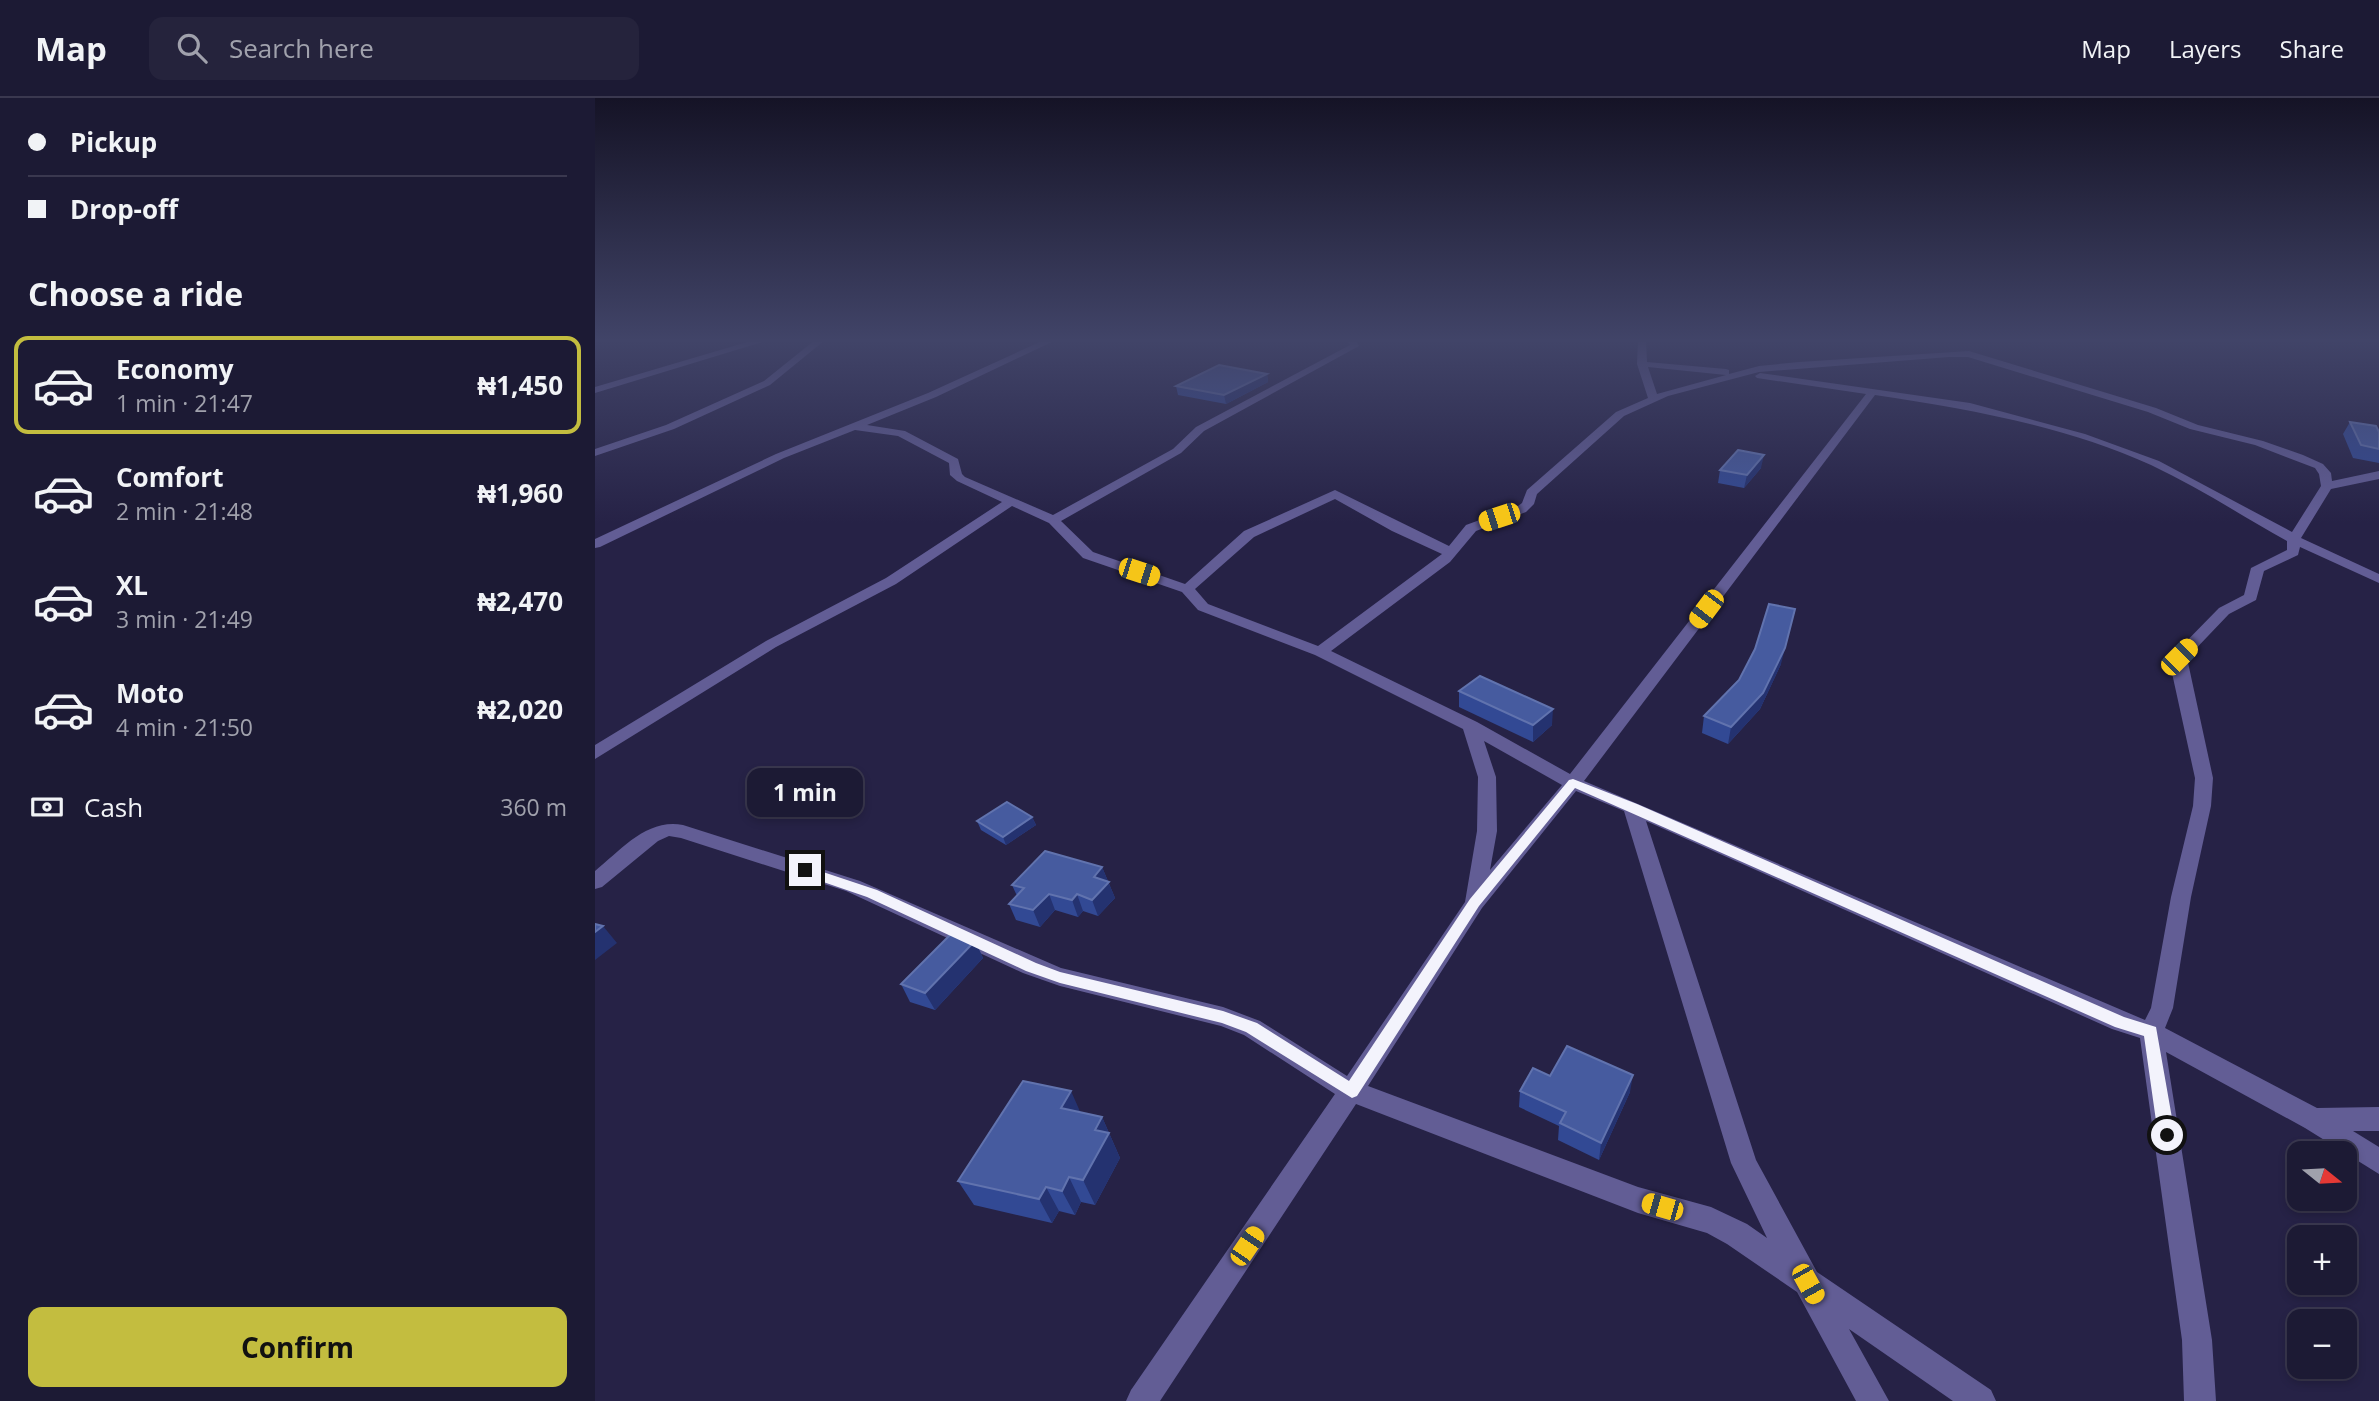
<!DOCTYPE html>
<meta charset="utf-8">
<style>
:root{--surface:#1c1a34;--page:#25233c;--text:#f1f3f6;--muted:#a0a1ac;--line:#3a384f;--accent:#c3bd3f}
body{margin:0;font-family:"Open Sans",sans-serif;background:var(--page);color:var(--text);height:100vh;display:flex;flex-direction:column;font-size:26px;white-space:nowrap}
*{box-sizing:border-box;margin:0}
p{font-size:23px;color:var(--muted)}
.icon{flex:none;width:38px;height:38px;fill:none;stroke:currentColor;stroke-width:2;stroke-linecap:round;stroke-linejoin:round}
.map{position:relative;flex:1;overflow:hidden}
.details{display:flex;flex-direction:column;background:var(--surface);width:595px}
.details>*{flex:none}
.top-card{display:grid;align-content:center;height:154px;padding:0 28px;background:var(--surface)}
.needle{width:46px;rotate:108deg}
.tools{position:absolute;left:1692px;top:1043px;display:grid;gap:14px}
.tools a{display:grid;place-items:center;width:70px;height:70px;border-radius:14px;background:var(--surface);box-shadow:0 4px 10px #0003,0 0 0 2px var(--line);font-size:35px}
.end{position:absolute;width:32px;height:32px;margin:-16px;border:9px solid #f3f3fc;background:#111;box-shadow:0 0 0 4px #111}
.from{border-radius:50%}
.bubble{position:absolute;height:49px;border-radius:14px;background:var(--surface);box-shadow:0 4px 10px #0003,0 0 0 2px var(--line);font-size:23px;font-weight:700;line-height:49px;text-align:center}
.car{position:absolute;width:21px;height:42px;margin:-21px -10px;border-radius:9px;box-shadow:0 0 5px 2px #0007;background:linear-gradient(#f5c518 24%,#345 0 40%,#f5c518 0 76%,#345 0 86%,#f5c518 0)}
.top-card b{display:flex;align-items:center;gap:24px;height:66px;font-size:26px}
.top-card b+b{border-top:2px solid var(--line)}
.top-card i{width:18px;height:18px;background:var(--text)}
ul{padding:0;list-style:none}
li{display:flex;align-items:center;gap:21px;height:98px;margin:0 14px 10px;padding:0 14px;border:4px solid transparent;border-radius:14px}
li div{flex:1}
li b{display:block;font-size:26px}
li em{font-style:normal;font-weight:700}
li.selected{border-color:var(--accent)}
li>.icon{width:63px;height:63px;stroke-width:1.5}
h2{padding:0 28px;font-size:32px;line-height:84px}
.pay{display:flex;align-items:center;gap:18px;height:77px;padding:0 28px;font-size:26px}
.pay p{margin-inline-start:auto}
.button{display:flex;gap:14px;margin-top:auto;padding:14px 28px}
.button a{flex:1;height:80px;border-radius:14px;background:var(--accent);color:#111;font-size:28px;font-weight:700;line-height:80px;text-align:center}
header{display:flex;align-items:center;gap:42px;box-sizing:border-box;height:98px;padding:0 35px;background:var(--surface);border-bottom:2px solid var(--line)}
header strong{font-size:33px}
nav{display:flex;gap:38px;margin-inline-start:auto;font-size:24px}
.search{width:490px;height:63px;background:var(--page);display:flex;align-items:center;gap:18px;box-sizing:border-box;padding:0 24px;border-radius:14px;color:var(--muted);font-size:26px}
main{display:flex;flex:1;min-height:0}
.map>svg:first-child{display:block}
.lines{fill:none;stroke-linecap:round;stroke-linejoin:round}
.street{fill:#625d95;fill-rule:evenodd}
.wall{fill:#324994}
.shaded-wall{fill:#243270}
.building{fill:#465b9f;stroke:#6173ae;stroke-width:2}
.route{fill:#f3f3fc}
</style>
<header>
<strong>Map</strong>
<div class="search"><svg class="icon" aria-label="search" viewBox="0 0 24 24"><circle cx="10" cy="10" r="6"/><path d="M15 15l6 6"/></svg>Search here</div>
<nav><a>Map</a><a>Layers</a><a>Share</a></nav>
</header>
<main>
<section class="details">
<div class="top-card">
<b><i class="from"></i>Pickup</b>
<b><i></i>Drop-off</b>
</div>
<h2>Choose a ride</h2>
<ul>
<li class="selected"><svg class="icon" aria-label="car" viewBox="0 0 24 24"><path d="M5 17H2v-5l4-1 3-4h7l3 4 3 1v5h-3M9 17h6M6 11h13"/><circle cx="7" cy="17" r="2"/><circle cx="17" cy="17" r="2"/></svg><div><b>Economy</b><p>1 min · 21:47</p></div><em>₦1,450</em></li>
<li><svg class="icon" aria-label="car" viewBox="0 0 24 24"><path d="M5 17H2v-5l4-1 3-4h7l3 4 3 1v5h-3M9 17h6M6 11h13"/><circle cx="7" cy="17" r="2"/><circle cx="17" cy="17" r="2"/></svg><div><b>Comfort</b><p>2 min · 21:48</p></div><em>₦1,960</em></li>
<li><svg class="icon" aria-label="car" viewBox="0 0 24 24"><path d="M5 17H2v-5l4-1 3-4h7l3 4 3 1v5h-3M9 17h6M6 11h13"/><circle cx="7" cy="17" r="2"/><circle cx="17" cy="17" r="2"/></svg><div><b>XL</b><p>3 min · 21:49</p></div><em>₦2,470</em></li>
<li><svg class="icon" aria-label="car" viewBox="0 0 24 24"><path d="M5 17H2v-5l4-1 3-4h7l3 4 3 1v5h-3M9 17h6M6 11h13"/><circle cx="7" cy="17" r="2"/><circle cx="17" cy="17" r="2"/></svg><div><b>Moto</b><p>4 min · 21:50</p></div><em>₦2,020</em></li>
</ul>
<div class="pay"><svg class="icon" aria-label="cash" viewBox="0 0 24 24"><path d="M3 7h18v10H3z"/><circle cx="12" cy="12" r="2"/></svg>Cash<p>360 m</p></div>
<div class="button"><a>Confirm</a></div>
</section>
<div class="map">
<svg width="1784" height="1303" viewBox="0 0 1784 1303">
<rect width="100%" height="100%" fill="#262246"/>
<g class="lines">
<path class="street" d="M159 242H174L0 295V289Z
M220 242H230L175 287 79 331 0 358V351L71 327 169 283Z
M449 242H461L341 299 272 327 310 333 363 361 367 376 370 379 458 417 578 351 601 329 755 247 752 242H761L764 248 609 333 586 355 466 423 498 454 590 486 649 433 740 392 854 448 871 427 923 408 927 405 932 392 1021 314 1053 300 1042 266 1043 242H1051L1052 264 1131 271 1134 272V276L1164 268 1204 264 1374 253 1561 310 1603 327 1668 343 1708 357 1728 366 1736 375 1737 383 1784 373V381L1736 391 1706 440 1784 476V485L1705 449 1703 457 1669 473 1661 502 1634 516 1592 560 1618 680 1616 708 1596 799 1578 910 1570 930 1722 1010 1784 1009V1033H1758L1784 1049V1076L1710 1030 1571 954 1617 1242 1621 1303H1589L1587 1242 1545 940 1517 931 1051 723 1161 1062 1222 1174 1396 1292 1401 1303H1358L1254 1231 1294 1303H1261L1202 1194 1132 1146 1112 1135 1043 1115 761 1006 565 1303H531L536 1292 740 996 649 937 626 928 465 888 428 875 251 793 86 740 74 738 63 743 7 789 0 791V773C26 752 52 720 88 727L265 783 466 870 628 909 665 923 752 978 870 804 882 733 883 679 868 631 720 557 603 512 587 494 488 460 454 425 417 408 301 486 181 549 0 661V647L171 543 291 480 407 404 362 383 355 377 354 365 303 338 260 332 189 360 5 449 0 450V441L181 356 333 295ZM1354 259H1373L1553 314 1595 331 1660 347 1720 370 1724 376 1726 388 1697 434 1564 363 1490 336 1375 305 1165 275 1160 278 1162 280 1271 296 975 676 882 624 736 553 855 464 881 433 931 414 939 406 942 396 1029 318 1073 298 1164 274ZM1053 269 1131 277 1062 296ZM1280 297C1374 311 1469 328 1556 367 1603 389 1647 418 1692 443V452L1656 470 1649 497 1624 510 1576 559 1575 566 1600 680 1598 708 1576 799 1556 910 1550 922 989 683ZM740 401 797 433 847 456 723 548 613 506 600 491 659 439ZM889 643 967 687 895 772 902 733 901 679ZM981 693 1029 713 1136 1065 1172 1140 1152 1126 1116 1109 1043 1089 773 988 887 810Z"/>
</g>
<path class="wall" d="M672 276 673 284 631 306 583 297 581 288Z
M1755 324 1784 334V365L1758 360 1748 336Z
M1166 370 1149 390 1123 385 1125 372Z
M1186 566 1165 611 1133 646 1107 635 1109 618 1144 582Z
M864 593 957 627 938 644 864 609Z
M437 719 441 727 411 747 386 732 382 723Z
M507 769 520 800 503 818 488 813 483 819 460 812 445 829 421 822 414 806 422 798 417 787Z
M380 843 388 860 340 912 315 904 306 886Z
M955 978 1035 994 1004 1062 963 1042 964 1028 924 1009 925 993Z
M485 1014 507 1019 525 1060 500 1107 486 1104 480 1117 464 1113 457 1125 379 1107 363 1083Z"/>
<path class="shaded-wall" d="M672 276 673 284 631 306 629 297Z
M1169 357 1166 370 1149 390 1152 377Z
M1200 511 1186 566 1165 611 1133 646 1136 629Z
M958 611 957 627 938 644V627Z
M437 719 441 727 411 747 408 739Z
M507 769 520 800 503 818 497 802 499 779Z
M454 796 460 812 445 829 438 812Z
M482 796 488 813 483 819 477 802Z
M8 828 22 845 0 862V834Z
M380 843 388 860 340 912 330 895Z
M1038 977 1035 994 1004 1062 1006 1045Z
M476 993 487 1018 466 1010Z
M507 1019 525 1060 500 1107 488 1082 500 1032Z
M474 1079 486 1104 480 1117 467 1093Z
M451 1089 464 1113 457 1125 444 1101Z"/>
<path class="building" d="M624 267 672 276 629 297 581 288Z
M1755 324 1781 328 1784 334V351L1766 347Z
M1143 352 1169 357 1152 377 1125 372Z
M1174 506 1200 511 1190 550 1168 595 1136 629 1109 618 1144 582 1160 551Z
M885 578 958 611 938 627 864 593Z
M412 704 437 719 408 739 382 723Z
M450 753 507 769 499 779 514 784 497 802 482 796 477 802 454 796 438 812 414 806 429 790 417 787Z
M0 826 8 828 0 834Z
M356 836 380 843 330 895 306 886Z
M972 948 1038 977 1006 1045 965 1025 971 1014 925 993 938 970 955 978Z
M428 983 476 993 466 1010 507 1019 500 1032 514 1035 488 1082 474 1079 467 1093 451 1089 444 1101 363 1083Z"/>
<linearGradient id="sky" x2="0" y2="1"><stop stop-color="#151326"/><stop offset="0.57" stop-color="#414468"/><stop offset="1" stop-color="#414468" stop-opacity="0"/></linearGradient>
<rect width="1784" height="425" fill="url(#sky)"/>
<path class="route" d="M978 681 1042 706 1529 919 1561 929 1580 1037 1577 1042 1572 1044 1566 1042 1563 1037 1549 938 1520 929 980 690 884 808 762 998 757 1000 651 934 627 925 465 885 431 873 272 799 205 776 203 772 210 768 282 792 441 865 465 874 628 913 662 925 754 983 875 801 974 682Z"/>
</svg>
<div class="tools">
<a><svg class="needle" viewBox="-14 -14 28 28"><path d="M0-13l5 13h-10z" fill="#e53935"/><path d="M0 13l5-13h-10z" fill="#a0a1ac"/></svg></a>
<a>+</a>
<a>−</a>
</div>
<i class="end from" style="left:1572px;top:1037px"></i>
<i class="end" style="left:210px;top:772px"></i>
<div class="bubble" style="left:152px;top:670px;width:116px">1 min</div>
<i class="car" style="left:904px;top:419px;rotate:252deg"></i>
<i class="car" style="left:544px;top:474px;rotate:108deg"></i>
<i class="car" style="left:1111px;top:511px;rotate:217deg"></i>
<i class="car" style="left:1584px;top:559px;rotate:45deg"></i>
<i class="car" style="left:1067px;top:1109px;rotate:286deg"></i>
<i class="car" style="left:652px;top:1148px;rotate:34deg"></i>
<i class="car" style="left:1213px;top:1186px;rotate:151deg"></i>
</div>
</main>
